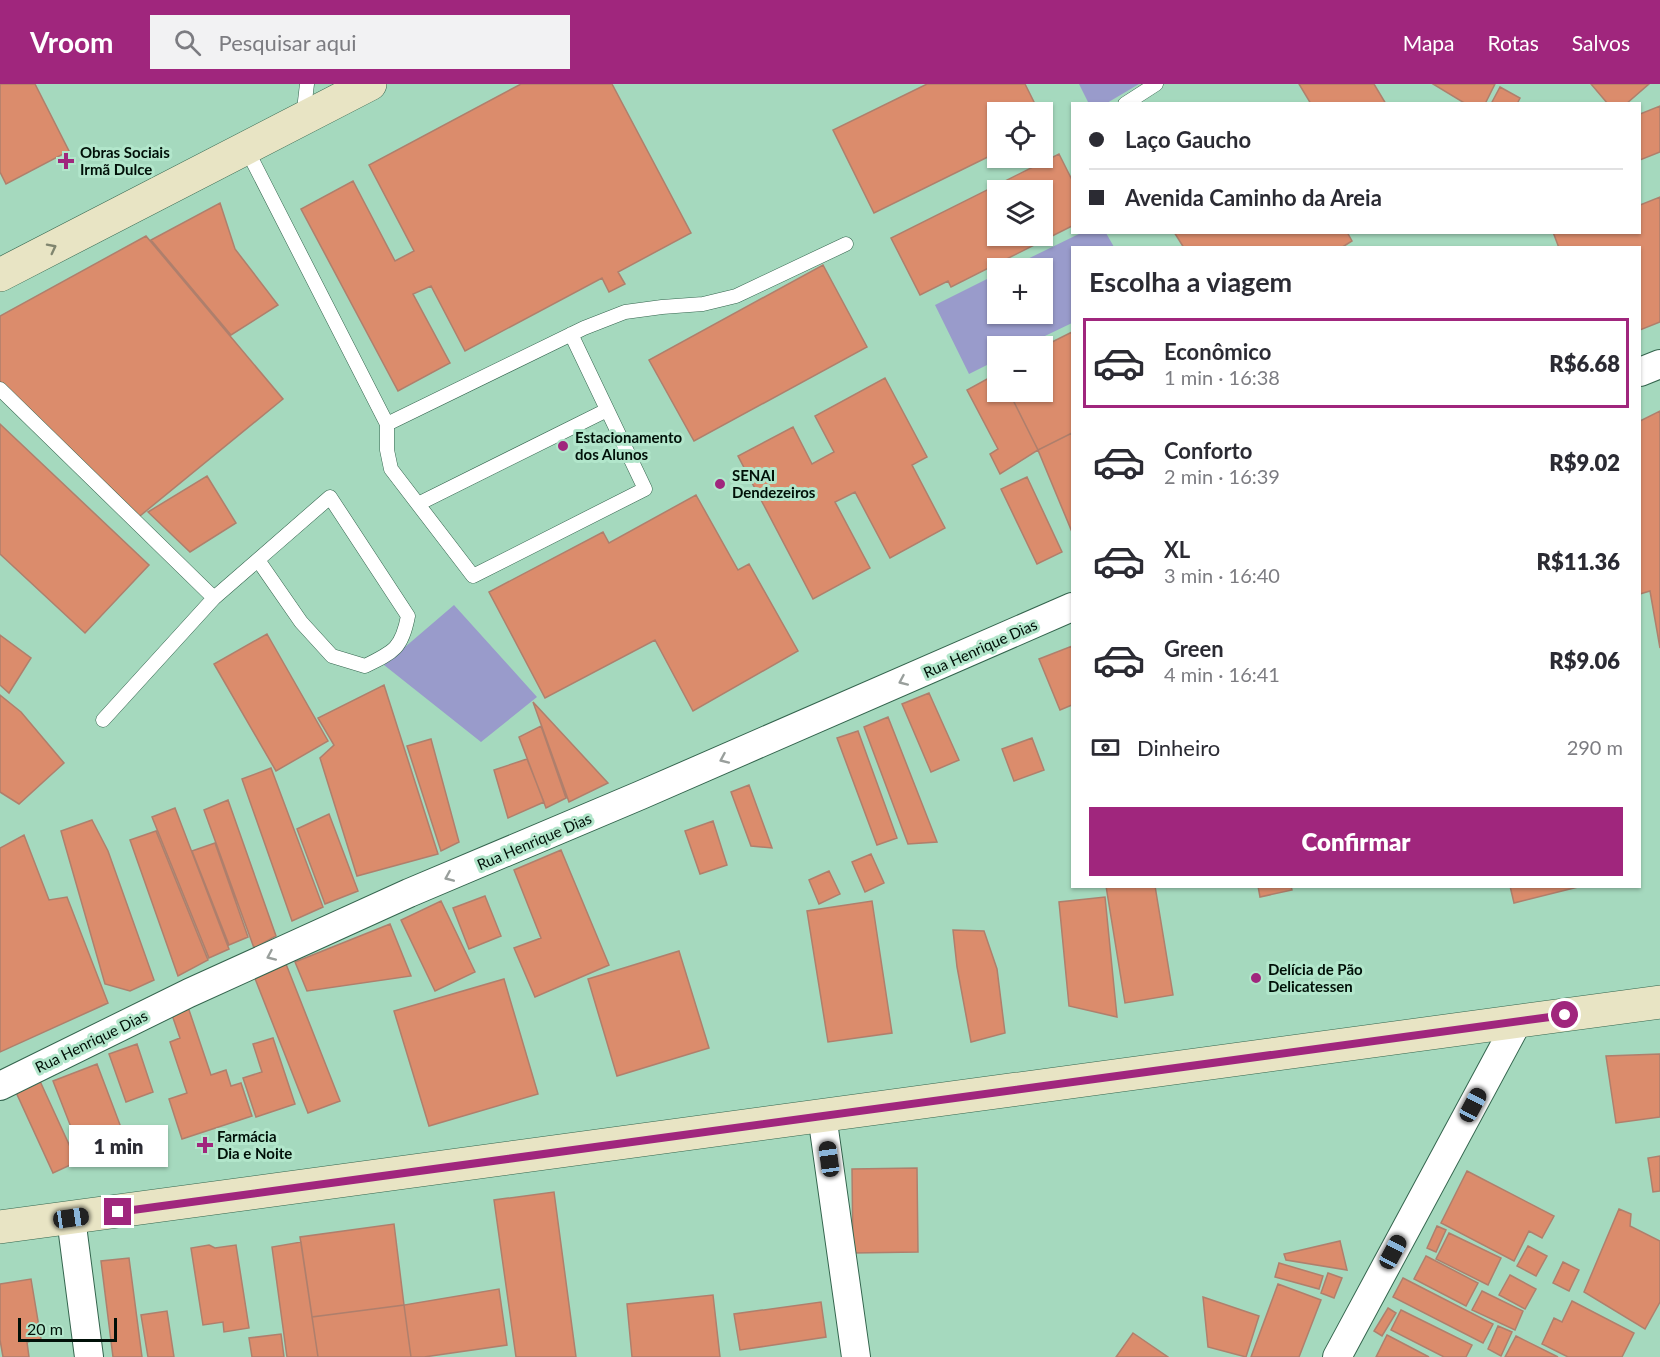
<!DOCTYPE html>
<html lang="pt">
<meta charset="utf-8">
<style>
:root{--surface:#fff;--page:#f2f2f3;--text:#2b2b33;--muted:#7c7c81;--line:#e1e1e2;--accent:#a0267d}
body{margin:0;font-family:Lato,sans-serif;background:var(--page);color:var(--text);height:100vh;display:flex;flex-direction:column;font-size:22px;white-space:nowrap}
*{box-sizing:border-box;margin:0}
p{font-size:20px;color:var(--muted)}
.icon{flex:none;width:33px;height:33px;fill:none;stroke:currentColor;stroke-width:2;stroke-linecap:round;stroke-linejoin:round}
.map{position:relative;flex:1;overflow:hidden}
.details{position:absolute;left:1071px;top:162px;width:570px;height:642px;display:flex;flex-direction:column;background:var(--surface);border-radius:0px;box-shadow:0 2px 4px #0004}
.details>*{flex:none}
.hud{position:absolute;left:1071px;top:18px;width:570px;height:132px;border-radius:0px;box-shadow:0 2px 4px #0004;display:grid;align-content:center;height:132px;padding:0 18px;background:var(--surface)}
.tools{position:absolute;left:987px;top:18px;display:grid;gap:12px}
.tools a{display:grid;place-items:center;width:66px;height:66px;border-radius:0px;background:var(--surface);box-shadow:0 2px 4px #0004;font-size:30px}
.scale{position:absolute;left:18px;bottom:15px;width:99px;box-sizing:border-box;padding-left:6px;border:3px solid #001008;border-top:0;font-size:16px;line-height:21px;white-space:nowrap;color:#001008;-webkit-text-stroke:4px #b2e6cb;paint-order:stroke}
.end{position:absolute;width:27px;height:27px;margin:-14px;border:8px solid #a0267d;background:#fff;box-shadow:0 0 0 3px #fff}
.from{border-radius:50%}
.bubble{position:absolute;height:42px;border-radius:0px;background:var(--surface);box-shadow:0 2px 4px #0004;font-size:20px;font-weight:800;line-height:42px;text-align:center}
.car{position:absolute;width:18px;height:36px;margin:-18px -9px;border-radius:8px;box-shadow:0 0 4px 2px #0007;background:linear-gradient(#222 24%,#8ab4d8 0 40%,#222 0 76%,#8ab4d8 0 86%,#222 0)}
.hud b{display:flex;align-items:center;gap:21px;height:57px;font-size:22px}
.hud b+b{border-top:2px solid var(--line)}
.hud i{width:15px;height:15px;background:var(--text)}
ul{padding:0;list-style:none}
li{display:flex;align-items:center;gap:18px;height:90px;margin:0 12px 9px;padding:0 6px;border:3px solid transparent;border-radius:0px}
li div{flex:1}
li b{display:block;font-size:22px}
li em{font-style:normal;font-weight:800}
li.active{border-color:var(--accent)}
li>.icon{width:54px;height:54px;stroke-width:1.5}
h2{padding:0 18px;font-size:27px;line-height:72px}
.pay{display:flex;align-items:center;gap:15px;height:66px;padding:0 18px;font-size:22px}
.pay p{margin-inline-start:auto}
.action{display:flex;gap:12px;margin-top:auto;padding:12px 18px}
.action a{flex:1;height:69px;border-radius:0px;background:var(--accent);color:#fff;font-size:24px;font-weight:800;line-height:69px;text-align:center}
header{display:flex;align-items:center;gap:36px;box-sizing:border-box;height:84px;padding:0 30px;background:var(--accent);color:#fff}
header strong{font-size:28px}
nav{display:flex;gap:33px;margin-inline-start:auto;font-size:21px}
.search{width:420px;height:54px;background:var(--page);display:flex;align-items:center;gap:15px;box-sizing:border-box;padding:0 21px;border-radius:0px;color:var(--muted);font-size:22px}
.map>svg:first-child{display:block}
.green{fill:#999bcb}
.building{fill:#db8c6c;stroke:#af7f6c;stroke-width:1.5;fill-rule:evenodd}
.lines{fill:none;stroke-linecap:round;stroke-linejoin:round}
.lane-casing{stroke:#34654e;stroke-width:15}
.street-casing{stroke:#34654e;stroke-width:30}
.secondary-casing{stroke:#34654e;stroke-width:34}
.lane{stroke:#fff;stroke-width:14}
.street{stroke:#fff;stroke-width:28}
.secondary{stroke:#e8e4c4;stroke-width:33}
.oneway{stroke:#80856f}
.oneway2{stroke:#999f9c}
.route{stroke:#a0267d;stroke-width:8}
.poi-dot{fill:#a0267d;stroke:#b2e6cb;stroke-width:2}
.labels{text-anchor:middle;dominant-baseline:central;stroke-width:6;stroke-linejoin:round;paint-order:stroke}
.poi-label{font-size:15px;font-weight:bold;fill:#001008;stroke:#b2e6cb;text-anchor:start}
.street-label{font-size:15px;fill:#001008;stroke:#b2e6cb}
</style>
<header>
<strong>Vroom</strong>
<div class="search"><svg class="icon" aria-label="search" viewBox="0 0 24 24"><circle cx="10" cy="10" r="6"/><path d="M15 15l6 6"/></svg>Pesquisar aqui</div>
<nav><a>Mapa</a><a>Rotas</a><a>Salvos</a></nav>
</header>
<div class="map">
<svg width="1660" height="1273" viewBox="0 0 1660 1273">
<rect width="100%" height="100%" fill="#a5d9be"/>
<path class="green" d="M1079 0H1139L1107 19 1089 20Z
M1083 148 1106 149 1114 163 1072 164V239L1024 262H998L997 276 969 290 935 221 997 190 998 230H1042V184H1009Z
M454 521 537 613 481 658 384 581Z"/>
<path class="building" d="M0 0H35L69 67 6 100 0 88Z
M521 0H612L691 149 618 188 625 200 609 208 602 194 465 267 431 202 413 210 450 279 398 307 301 125 353 97 395 177 414 167 369 81Z
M927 0H1025L1039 28H998V68L874 129 833 46Z
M1299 0H1374L1386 20H1311Z
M1433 0H1495L1485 20H1466Z
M1591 0H1649L1626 20H1608Z
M1500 3 1520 14 1517 20H1491Z
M1660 22V68L1640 76V30Z
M1059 70 1072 96V142L951 203 948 197 920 211 891 154ZM998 106H1042V152H998Z
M1660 113V238L1640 246V164H1559L1553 148H1640V121Z
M220 119 235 165 278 221 231 251 151 156Z
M1174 148H1347L1352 157 1341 164H1184Z
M146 152 283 315 135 436 0 298V232Z
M823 181 867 263 694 357 649 276Z
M1072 248V349L1038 366 1009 308H1042V263Z
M998 289V308H1009L1038 366 1000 390 990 370 998 365 967 306Z
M885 294 927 373 912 381 945 444 890 474 855 408 835 418 870 484 813 515 738 372 793 343 812 380 834 368 815 332Z
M1660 327V564L1650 507 1640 510V337Z
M0 340 149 481 85 549 0 470Z
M1072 349V448L1038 366Z
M207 392 236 439 190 468 148 428Z
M1027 393 1062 468 1037 480 1001 405Z
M696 411 738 486 749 480 798 567 693 627 655 556 545 614 489 508 603 448 609 459Z
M267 550 328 657 276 687 214 580Z
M0 551 31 574 9 609 0 601Z
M1072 562V621L1060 626 1039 575Z
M384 601 438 770 357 792 320 674 334 661 318 634Z
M929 609 959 676 931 688 902 620Z
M0 611 21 628 64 679 19 720 0 708Z
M533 618 608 699 569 718Z
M888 633 937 758 908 760 864 643Z
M541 642 566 714 546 724 519 653Z
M858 647 897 754 877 761 837 654Z
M1032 654 1044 686 1014 697 1002 665Z
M431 655 459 758 441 767 407 662Z
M527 675 544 718 508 734 494 686Z
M271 684 323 823 292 837 242 695Z
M749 701 772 764 751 762 731 708Z
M228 716 276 852 254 864 204 726Z
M175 724 229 865 209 874 152 733Z
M329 730 358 807 325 820 297 745Z
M92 736 108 767 154 896 130 907 105 900 61 747Z
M713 737 727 781 700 790 685 747Z
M156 747 208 876 178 892 130 756Z
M24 751 49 816 67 813 108 919 0 968V764Z
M215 759 248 853 229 861 192 767Z
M561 766 609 881 535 913 514 864 541 854 514 786Z
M871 770 884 799 865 808 852 778Z
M829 787 840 810 819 820 809 796Z
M1106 802H1155L1173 911 1125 919Z
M1258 802H1291L1292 806 1260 813Z
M1510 802H1582L1514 819Z
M485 812 501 852 469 865 453 824Z
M1105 813 1117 933 1069 922 1059 818Z
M441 817 475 888 435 907 401 836Z
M872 817 892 949 828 958 807 827Z
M390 840 411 892 307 907 295 878Z
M953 846 984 847 997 885 1005 949 971 958 957 883Z
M679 867 709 964 617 992 588 895Z
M286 880 340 1017 308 1029 254 892Z
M504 895 538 1010 429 1042 394 927Z
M188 923 211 991 226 986 231 1002 241 999 252 1032 182 1055 169 1015 187 1009 170 958 180 954 171 928Z
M273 954 295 1020 256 1033 243 994 262 988 253 960Z
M137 960 153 1008 126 1018 109 970Z
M1660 970V1033L1616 1039 1606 972Z
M97 980 128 1062 85 1079 53 997Z
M39 995 77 1078 53 1089 15 1006Z
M1660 1072V1107L1653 1108 1648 1074Z
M917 1084 918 1168 853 1169 852 1085Z
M1467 1087 1554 1132 1542 1154 1529 1147 1514 1177 1441 1139Z
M554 1108 576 1273H516L494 1116Z
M1619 1125 1631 1130 1630 1142 1660 1157V1218L1645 1245 1584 1208Z
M394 1140 404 1221 312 1233 300 1153Z
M1437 1142 1446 1146 1436 1168 1427 1164Z
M1449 1149 1501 1174 1488 1201 1436 1175Z
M1340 1157 1347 1186 1286 1176 1284 1170Z
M301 1158 318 1273H287L272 1163Z
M209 1161 215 1164 236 1161 249 1244 224 1248 223 1238 203 1241 191 1164Z
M1528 1162 1547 1172 1536 1192 1517 1182Z
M1426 1172 1478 1199 1466 1222 1414 1195Z
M129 1174 142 1273H113L101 1177Z
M1563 1178 1579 1186 1569 1207 1553 1199Z
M1279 1179 1323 1192 1319 1205 1275 1193Z
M1328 1189 1342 1194 1334 1214 1321 1209Z
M1510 1191 1536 1205 1525 1225 1499 1211Z
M1403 1194 1493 1240 1483 1259 1393 1213Z
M31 1195 41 1255 27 1258 29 1273H3L0 1256V1200Z
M1278 1200 1321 1216 1299 1273H1251Z
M499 1205 507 1261 424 1273H411L404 1221Z
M1482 1207 1523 1227 1515 1246 1472 1226Z
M713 1211 720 1273H632L627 1220Z
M1203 1213 1259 1232 1246 1273 1208 1263Z
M1572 1217 1634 1249 1622 1273H1568L1542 1260 1554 1234 1562 1238Z
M821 1218 826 1253 740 1266 734 1230Z
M404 1221 411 1273H318L312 1233Z
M1388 1224 1396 1229 1382 1252 1374 1247Z
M1401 1226 1472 1261 1466 1273H1444L1391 1246Z
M167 1227 174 1273H148L141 1231Z
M1498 1242 1512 1248 1501 1272 1488 1265Z
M1133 1249 1168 1273H1116Z
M281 1250 284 1273H252L249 1254Z
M1387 1251 1429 1273H1376Z
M1516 1252 1558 1273H1505Z"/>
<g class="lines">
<g class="lane-casing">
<path id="lane" d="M1125 20 1156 0
M303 34 307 0
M246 64 387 340 584 244 625 228 662 223 703 220 736 212 846 160
M0 305 214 514 103 636
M387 340V366L391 385 473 492 645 405 571 250
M418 420 607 326
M214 514 330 413 408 532C402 564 394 568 365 582L332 572 301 538 258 476"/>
</g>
<g class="street-casing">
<path id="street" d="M1640 288 1660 280
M0 1002 189 909 409 809 641 711 1072 523
M822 1031 856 1273
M71 1134 89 1273
M1337 1273 1518 937"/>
</g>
<g class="secondary-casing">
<path id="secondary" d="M0 191 370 0
M0 1143 1660 918"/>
</g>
<use href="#lane" class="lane"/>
<use href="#street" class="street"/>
<use href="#secondary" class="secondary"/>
</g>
<defs><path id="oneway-chevron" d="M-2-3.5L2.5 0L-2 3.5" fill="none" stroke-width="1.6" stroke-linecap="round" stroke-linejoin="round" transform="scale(1.5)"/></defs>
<use class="oneway" href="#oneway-chevron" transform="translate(52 164) rotate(-27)"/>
<g class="oneway2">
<use href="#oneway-chevron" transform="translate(903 597) rotate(156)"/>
<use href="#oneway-chevron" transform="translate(724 675) rotate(156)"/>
<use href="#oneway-chevron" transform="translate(449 793) rotate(157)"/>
<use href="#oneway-chevron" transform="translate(271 872) rotate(156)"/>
</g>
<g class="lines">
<path class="route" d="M118 1128 1565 931"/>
</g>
<g class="poi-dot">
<path d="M63 68h6v6h6v6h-6v6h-6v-6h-6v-6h6z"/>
<circle cx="563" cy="362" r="6"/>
<circle cx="720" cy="400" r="6"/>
<circle cx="1256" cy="894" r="6"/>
<path d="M202 1052h6v6h6v6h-6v6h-6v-6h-6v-6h6z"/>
</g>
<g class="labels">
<g class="poi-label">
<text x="80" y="68">Obras Sociais<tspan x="80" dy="17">Irmã Dulce</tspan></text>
<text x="575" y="353">Estacionamento<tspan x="575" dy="17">dos Alunos</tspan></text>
<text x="732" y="391">SENAI<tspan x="732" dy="17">Dendezeiros</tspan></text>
<text x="1268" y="885">Delícia de Pão<tspan x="1268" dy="17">Delicatessen</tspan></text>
<text x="217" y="1052">Farmácia<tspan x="217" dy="17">Dia e Noite</tspan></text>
</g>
<g class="street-label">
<text transform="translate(980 564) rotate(-24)">Rua Henrique Dias</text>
<text transform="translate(534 757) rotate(-23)">Rua Henrique Dias</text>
<text transform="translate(91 957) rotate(-26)">Rua Henrique Dias</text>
</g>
</g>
</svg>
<div class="tools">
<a><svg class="icon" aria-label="locate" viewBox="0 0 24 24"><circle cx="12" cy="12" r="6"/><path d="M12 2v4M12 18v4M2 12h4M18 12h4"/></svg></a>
<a><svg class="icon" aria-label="layers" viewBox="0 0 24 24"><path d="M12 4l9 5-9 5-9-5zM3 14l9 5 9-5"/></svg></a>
<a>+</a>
<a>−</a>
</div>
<div class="scale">20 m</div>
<i class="end from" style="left:1565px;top:931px"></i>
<i class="end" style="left:118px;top:1128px"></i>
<div class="bubble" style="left:69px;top:1041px;width:99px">1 min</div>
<i class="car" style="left:1473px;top:1021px;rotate:28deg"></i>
<i class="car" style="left:829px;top:1075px;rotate:352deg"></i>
<i class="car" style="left:71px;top:1134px;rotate:82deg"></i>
<i class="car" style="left:1393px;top:1168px;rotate:28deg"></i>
<div class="hud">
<b><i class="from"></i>Laço Gaucho</b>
<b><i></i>Avenida Caminho da Areia</b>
</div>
<section class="details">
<h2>Escolha a viagem</h2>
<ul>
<li class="active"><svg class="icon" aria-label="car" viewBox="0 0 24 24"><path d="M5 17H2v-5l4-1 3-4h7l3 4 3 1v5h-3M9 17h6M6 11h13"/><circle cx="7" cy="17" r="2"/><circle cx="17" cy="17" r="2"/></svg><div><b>Econômico</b><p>1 min · 16:38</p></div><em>R$6.68</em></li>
<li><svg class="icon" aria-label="car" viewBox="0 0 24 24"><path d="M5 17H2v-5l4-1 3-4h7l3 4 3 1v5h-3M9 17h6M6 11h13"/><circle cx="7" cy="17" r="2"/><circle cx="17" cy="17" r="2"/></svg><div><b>Conforto</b><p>2 min · 16:39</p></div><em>R$9.02</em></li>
<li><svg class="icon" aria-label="car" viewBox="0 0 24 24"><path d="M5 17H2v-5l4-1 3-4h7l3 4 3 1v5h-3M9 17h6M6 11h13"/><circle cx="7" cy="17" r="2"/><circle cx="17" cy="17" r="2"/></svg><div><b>XL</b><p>3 min · 16:40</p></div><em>R$11.36</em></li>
<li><svg class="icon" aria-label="car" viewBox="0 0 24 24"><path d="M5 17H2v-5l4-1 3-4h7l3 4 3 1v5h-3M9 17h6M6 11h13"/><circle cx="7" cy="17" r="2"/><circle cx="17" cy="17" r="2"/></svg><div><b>Green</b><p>4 min · 16:41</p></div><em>R$9.06</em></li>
</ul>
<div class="pay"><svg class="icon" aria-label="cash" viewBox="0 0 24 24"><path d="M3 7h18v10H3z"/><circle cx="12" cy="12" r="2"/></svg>Dinheiro<p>290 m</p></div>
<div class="action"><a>Confirmar</a></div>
</section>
</div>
